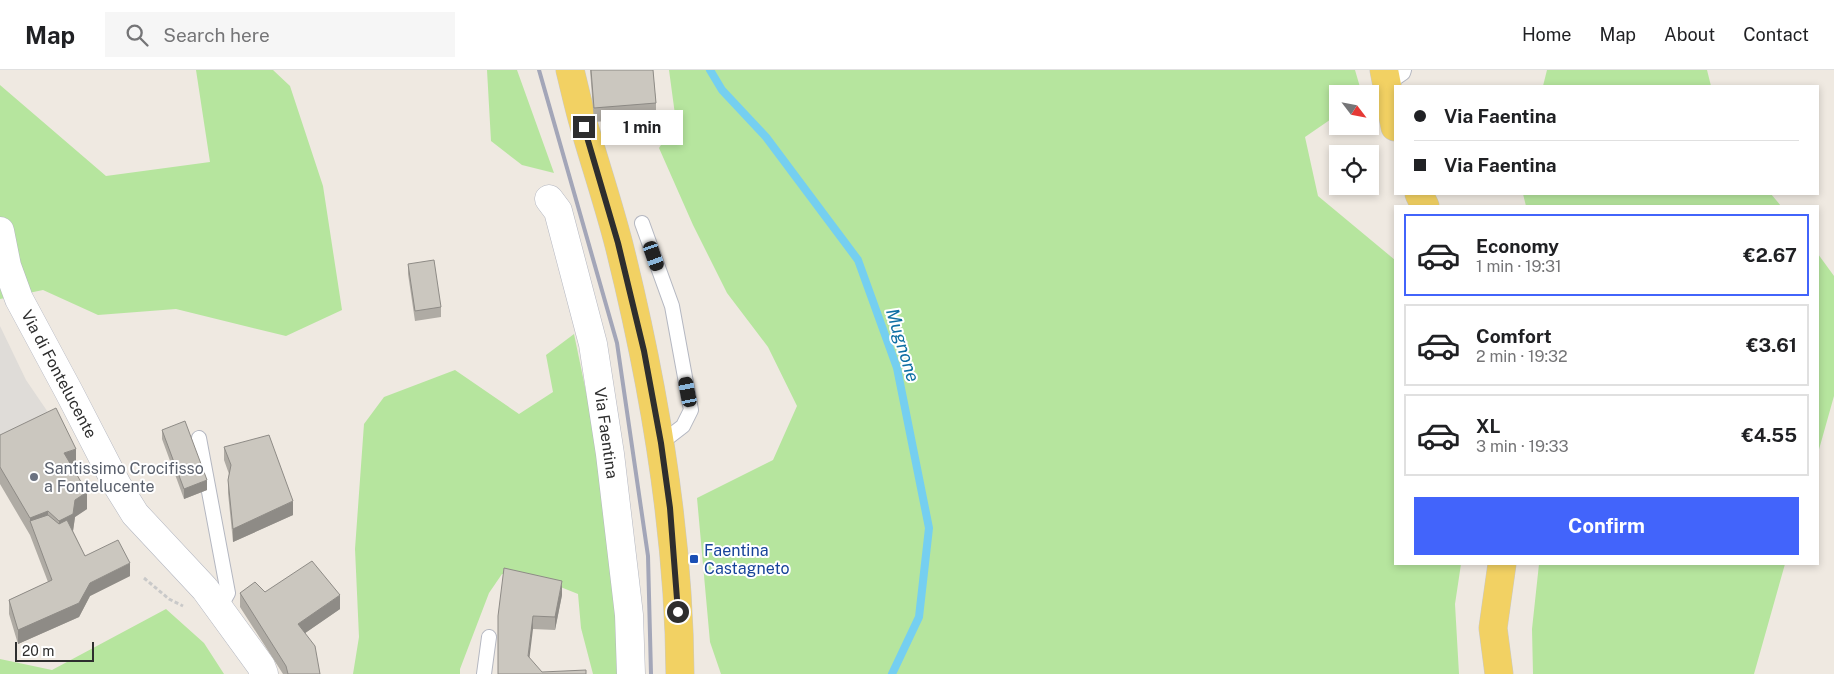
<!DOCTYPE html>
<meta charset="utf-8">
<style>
:root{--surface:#fff;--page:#f6f6f6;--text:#202124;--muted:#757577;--line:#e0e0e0;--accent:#4264fb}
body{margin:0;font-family:"Public Sans",sans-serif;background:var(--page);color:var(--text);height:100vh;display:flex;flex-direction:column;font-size:19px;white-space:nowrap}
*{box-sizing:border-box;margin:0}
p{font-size:16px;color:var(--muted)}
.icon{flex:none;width:28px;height:28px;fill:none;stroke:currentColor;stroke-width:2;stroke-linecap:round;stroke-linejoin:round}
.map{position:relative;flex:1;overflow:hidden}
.panel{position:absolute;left:1394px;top:135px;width:425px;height:360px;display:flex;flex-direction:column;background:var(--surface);border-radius:0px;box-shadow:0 2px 8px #0003}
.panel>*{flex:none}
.banner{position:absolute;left:1394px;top:15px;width:425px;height:110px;border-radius:0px;box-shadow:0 2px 8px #0003;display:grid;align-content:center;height:110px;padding:0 20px;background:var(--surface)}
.needle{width:32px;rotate:122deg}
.controls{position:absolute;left:1329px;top:15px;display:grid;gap:10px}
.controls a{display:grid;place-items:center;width:50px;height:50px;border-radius:0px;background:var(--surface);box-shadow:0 2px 8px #0003;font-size:25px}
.scale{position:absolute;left:15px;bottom:12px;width:79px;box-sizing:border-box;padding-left:5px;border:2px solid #2e2e2e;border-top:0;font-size:14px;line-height:18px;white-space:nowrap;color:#2e2e2e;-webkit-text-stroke:4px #fff;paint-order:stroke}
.end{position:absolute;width:22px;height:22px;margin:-11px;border:6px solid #2e2e2e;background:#fff;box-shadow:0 0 0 2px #fff}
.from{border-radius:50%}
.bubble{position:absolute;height:35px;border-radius:0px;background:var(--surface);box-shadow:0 2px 8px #0003;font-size:16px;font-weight:700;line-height:35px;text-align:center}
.car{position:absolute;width:15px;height:30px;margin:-15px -8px;border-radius:6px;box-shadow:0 0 4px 1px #0007;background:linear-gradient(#222 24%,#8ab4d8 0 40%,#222 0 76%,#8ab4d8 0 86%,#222 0)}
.banner b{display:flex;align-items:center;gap:18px;height:48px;font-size:19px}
.banner b+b{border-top:1px solid var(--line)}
.banner i{width:12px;height:12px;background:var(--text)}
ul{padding:9px 0 0;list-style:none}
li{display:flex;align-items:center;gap:15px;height:82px;margin:0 10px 8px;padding:0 10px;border:2px solid var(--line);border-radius:0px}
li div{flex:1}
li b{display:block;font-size:19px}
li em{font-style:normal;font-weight:700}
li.on{border-color:var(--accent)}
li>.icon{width:45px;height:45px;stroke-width:1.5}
.button{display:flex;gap:10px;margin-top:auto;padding:10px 20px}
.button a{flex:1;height:58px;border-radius:0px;background:var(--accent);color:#fff;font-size:20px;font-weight:700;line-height:58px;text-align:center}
header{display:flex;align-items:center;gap:30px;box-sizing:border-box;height:70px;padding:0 25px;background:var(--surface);border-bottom:1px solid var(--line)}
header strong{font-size:24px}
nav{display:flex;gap:28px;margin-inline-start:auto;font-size:18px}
.search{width:350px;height:45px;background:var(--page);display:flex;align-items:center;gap:12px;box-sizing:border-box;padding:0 18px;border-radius:0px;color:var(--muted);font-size:19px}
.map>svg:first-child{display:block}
.green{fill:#b6e59e}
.plaza{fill:#dfdcd8}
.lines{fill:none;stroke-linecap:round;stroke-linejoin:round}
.stream{stroke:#75cff0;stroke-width:8}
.lane-casing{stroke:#b4b7c1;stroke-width:16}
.street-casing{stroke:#b4b7c1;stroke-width:29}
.primary-casing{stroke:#c9c9c9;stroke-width:29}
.path{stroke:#c9c9c9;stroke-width:3;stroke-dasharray:4 2.5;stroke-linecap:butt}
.lane{stroke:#fff;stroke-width:14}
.street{stroke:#fff;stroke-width:28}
.primary{stroke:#f2d163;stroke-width:28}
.rail{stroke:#a3a6b8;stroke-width:4}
.wall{fill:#afaba4}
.shaded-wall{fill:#8e8b86}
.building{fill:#cbc7bf;stroke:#8e8b86}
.route{stroke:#2e2e2e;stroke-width:6}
.worship-dot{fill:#6b7280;stroke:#fff;stroke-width:2}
.transit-dot{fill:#1a4fb4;stroke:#fff;stroke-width:2}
.labels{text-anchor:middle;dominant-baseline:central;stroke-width:4;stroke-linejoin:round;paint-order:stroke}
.street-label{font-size:16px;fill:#2e2e2e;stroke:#fff}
.worship-label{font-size:16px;fill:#5b616d;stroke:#fff;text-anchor:start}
.transit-label{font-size:16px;fill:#164399;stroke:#fff;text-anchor:start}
.water-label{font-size:18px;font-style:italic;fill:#0d6fa3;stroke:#fff}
</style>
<header>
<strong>Map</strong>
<div class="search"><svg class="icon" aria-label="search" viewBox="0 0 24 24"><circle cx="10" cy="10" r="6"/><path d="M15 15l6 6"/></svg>Search here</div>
<nav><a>Home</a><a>Map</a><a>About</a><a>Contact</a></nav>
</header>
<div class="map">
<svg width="1834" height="604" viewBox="0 0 1834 604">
<rect width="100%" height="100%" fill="#efe9e1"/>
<path class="green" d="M196 0H273L290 16 323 116 342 240 286 266 176 239 98 245 43 220 0 229V15L106 106 210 92Z
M487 0H517L554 103 522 95 491 71Z
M669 0H1355L1362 24H1338L1337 45 1305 67 1318 126 1395 190V494H1461L1455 534 1459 604H721L710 572 697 428 773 390 797 336 768 277 727 223 693 155 659 78 676 52Z
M1547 0H1707L1711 16H1543Z
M1523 124H1771L1781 136H1526Z
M1818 184 1834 206V326L1818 383Z
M574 264 606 418 624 604H593L581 558 578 524 533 506 502 504 489 523 460 599V604H353L359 567 355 479 364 354 384 327 455 300 519 344 553 322 546 285Z
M1539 494H1785L1754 604H1533L1532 559Z
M166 539 204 573 224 604H0V589L52 600Z"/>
<path class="plaza" d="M0 256 26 310 56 354 0 381Z"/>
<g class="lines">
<path class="stream" d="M710 0 722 20 766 67 858 190 897 298 929 458 919 547 892 604"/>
<g class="lane-casing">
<path id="lane" d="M1387 14 1403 3 1404 0
M642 153 672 236 691 340 683 356 661 373
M199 368 228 523 219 539
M484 604 489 567"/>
</g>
<g class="street-casing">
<path id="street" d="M549 129 558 141 593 274 610 384 629 545 631 604
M0 161 7 196 19 229 69 322 117 415 135 444 205 519 261 596 264 604"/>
</g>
<g class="primary-casing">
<path id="primary" d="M570 0C575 20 579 39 585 59 596 97 609 136 619 175 654 315 679 459 680 604
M1384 0 1395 57
M1419 124 1425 136
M1499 604 1493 558 1502 494"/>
</g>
<path class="path" d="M144 508 169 529 183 536"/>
<use href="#lane" class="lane"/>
<use href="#street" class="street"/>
<use href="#primary" class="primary"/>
<path class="rail" d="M539 0 617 273 648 486 651 604"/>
</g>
<path class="wall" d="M590 0H653L656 33V47L594 52Z
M408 194 441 237V247L415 251 408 204Z
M162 360 207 420 184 429 162 369Z
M0 365 76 396 72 397 87 439 75 447 73 461 85 486 130 506 90 526 79 547 18 574 9 544V530L48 512 30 465 0 414Z
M224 377 293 445 233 472 228 423V410L229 404 224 390Z
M265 522 340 539 305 563 320 604H283L240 537V523Z
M562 525 555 560 533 559 498 604V546Z"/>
<path class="shaded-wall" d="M76 379V396L64 400V383Z
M207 410V420L184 429V419Z
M87 422V439L75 447 73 461 59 467V451L75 430Z
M293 431V445L233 472V459Z
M48 441V458L30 451V448Z
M130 493V506L90 526 79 547 18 574V560L90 513Z
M562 511V525L555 560V547Z
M340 525V539L298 568V554Z
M533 546V559L528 600V586Z"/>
<path class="building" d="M591 0H653L656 33 594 38Z
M434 190 441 237 415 241 408 194Z
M56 338 76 379 64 383 87 422 75 430 73 444 59 451 48 441 30 448 0 397V365Z
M185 351 207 410 184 419 162 360Z
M269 365 293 431 233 459 228 410 231 395 224 377Z
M48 445 59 454 67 450 85 486 118 470 130 493 90 513 79 533 18 560 9 530 52 510 30 451Z
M312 491 340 525 298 554 315 576 320 604H288L286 596 240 523 255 512 265 522Z
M504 498 562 511 555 547 533 546 528 586 542 602 586 600V604H498V546Z"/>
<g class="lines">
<path class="route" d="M584 57 618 173 644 281 661 373 670 438 678 542"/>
</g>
<circle class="worship-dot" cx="34" cy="407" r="5"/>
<rect class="transit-dot" x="689" y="484" width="10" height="10" rx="2.5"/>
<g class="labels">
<g class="street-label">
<text transform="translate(59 304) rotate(62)">Via di Fontelucente</text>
<text transform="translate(606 363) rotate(82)">Via Faentina</text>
</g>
<g class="worship-label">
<text x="44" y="398">Santissimo Crocifisso<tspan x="44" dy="18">a Fontelucente</tspan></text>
</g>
<g class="transit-label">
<text x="704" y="480">Faentina<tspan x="704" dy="18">Castagneto</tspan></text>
</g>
<g class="water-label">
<text transform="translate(903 275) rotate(73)">Mugnone</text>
</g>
</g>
</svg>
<div class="controls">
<a><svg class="needle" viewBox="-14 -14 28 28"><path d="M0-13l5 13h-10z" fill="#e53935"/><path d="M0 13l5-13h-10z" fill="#757577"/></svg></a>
<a><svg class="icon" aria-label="locate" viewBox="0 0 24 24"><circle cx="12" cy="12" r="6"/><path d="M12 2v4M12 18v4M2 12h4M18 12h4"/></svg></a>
</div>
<div class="scale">20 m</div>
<i class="end from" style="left:678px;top:542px"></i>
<i class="end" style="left:584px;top:57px"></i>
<div class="bubble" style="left:601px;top:40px;width:82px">1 min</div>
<i class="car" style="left:654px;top:186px;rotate:161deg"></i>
<i class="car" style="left:688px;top:322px;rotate:349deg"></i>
<div class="banner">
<b><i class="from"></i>Via Faentina</b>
<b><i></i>Via Faentina</b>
</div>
<section class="panel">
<ul>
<li class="on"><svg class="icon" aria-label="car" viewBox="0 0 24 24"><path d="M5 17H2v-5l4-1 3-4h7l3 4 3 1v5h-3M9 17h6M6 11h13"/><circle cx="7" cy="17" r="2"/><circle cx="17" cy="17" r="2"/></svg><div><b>Economy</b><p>1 min · 19:31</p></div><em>€2.67</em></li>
<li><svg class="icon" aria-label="car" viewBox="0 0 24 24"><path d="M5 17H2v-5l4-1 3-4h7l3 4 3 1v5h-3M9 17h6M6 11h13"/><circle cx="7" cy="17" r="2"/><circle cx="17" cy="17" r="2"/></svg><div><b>Comfort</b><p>2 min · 19:32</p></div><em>€3.61</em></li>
<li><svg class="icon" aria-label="car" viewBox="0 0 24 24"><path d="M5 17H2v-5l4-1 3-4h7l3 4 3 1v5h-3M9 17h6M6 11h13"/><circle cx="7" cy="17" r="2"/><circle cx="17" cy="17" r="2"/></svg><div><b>XL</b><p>3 min · 19:33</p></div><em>€4.55</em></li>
</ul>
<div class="button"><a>Confirm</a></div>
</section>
</div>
